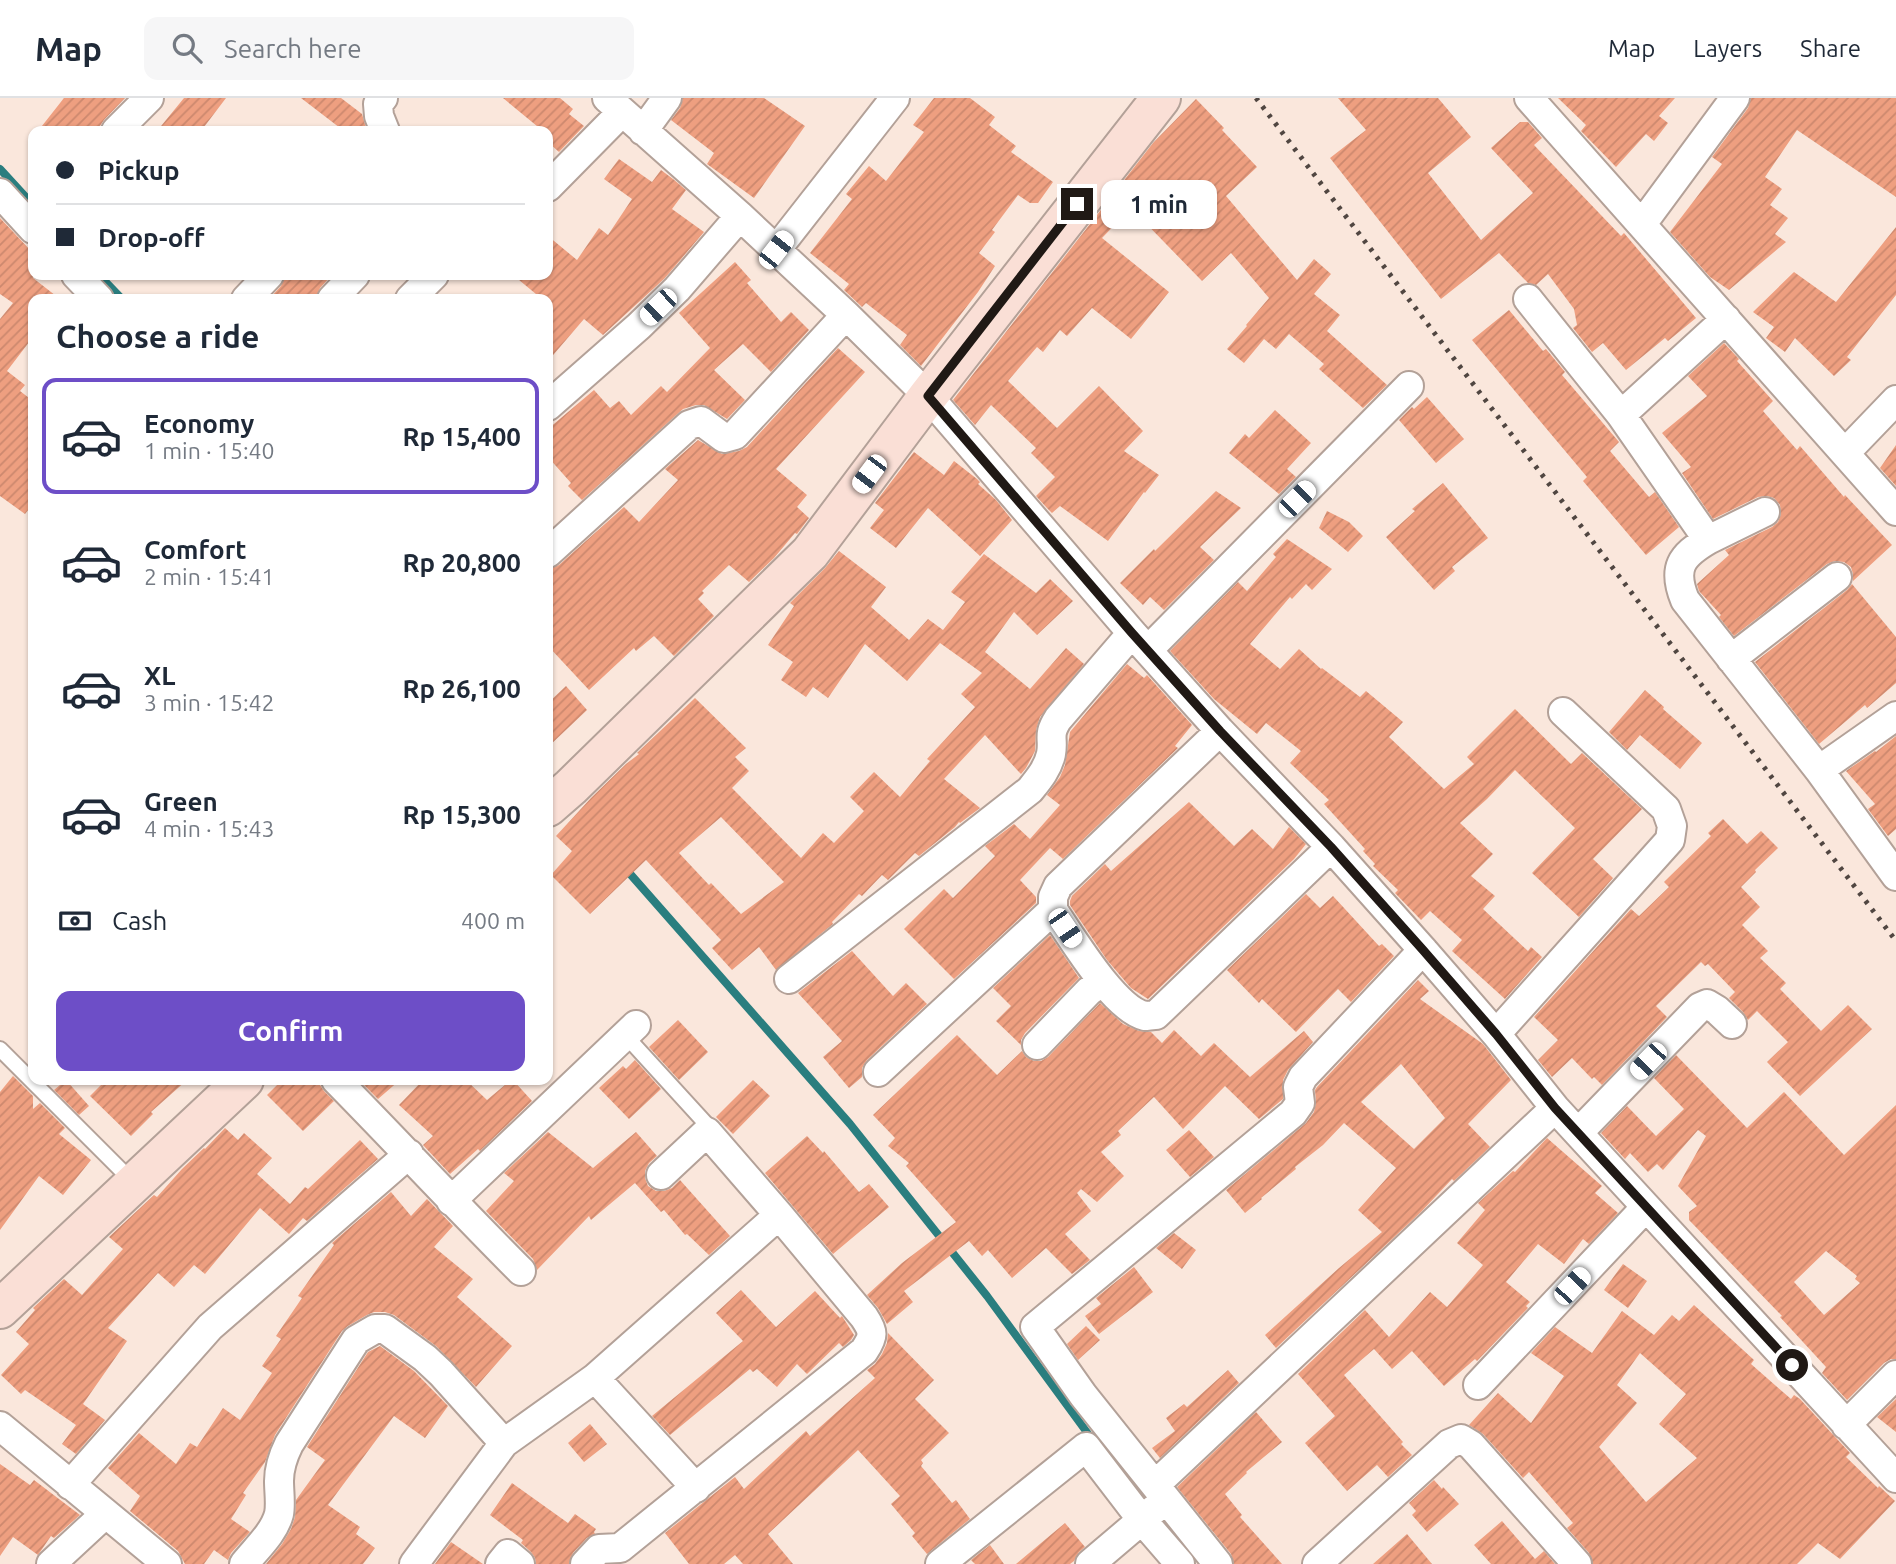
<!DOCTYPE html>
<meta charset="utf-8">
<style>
:root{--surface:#fff;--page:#f6f6f7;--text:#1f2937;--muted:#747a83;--line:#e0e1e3;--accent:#6d4ec7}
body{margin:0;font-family:Ubuntu,sans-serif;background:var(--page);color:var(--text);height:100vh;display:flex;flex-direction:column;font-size:26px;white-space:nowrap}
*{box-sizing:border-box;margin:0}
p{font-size:23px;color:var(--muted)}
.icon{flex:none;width:38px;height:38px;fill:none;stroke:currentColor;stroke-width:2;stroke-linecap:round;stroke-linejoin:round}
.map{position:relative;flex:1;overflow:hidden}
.details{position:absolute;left:28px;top:196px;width:525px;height:791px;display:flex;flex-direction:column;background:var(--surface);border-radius:14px;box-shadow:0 2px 5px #0004}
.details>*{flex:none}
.guide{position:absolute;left:28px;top:28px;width:525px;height:154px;border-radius:14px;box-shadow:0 2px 5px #0004;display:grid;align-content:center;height:154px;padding:0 28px;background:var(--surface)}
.end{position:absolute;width:32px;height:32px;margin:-16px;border:9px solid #201915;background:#fff;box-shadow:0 0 0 4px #fff}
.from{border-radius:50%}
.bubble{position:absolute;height:49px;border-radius:14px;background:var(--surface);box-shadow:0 2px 5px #0004;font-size:23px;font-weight:700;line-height:49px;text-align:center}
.car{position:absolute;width:21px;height:42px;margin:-21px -10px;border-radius:9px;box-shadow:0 0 5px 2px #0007;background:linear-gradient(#fff 24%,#345 0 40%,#fff 0 76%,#345 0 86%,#fff 0)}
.guide b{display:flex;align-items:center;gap:24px;height:66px;font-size:26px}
.guide b+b{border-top:2px solid var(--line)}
.guide i{width:18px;height:18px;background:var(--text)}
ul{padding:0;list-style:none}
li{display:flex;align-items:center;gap:21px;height:116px;margin:0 14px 10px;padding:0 14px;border:4px solid transparent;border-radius:14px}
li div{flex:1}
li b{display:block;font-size:26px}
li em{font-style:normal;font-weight:700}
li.selected{border-color:var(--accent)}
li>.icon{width:63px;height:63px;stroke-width:1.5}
h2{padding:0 28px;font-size:32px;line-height:84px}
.pay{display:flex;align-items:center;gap:18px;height:77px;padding:0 28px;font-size:26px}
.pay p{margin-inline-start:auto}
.button{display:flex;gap:14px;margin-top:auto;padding:14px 28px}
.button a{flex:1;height:80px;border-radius:14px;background:var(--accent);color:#fff;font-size:28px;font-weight:700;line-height:80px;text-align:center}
header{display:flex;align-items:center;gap:42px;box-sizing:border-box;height:98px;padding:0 35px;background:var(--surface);border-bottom:2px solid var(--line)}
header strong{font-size:33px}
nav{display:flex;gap:38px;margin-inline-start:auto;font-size:24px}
.search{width:490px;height:63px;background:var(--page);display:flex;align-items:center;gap:18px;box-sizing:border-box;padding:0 24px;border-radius:14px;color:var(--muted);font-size:26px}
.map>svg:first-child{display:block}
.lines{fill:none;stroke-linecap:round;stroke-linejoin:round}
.stream{stroke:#2a7e7f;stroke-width:8}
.building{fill:url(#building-hatch);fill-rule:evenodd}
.lane-casing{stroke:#b3a198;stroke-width:18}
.street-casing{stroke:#b3a198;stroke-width:32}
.secondary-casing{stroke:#b3a198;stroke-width:42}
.lane{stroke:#fff;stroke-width:14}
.street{stroke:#fff;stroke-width:28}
.secondary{stroke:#fadfd6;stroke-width:38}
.rail{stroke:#504641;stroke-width:5;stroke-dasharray:3.5 7;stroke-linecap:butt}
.route{stroke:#201915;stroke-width:9}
</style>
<header>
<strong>Map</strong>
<div class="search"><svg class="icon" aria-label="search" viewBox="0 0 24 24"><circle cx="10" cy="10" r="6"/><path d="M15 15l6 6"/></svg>Search here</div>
<nav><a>Map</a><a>Layers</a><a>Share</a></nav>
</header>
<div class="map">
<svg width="1896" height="1466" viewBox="0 0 1896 1466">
<defs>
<pattern id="building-hatch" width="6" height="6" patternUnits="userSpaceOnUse" patternTransform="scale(1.75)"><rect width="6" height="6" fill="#ee9f80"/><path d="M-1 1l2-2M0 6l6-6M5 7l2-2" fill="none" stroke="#cc886e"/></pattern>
</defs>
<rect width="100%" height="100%" fill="#fae7dc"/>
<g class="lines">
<path class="stream" d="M0 71 33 107
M99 177 122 201
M624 769 850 1026 987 1198 1094 1344"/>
</g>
<path class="building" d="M64 0H125L104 22 100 28V33H38Z
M184 0H226L201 33H157Z
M301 0H341L362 16 367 33H344Z
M503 0H560L573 11 569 16 584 28 559 54 550 46 553 42 548 37V33H543Z
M683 0H764L805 28 754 100 707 66 714 55 671 22 680 10Z
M934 0H970L995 19 989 27 1016 48 1011 54 1053 84 1038 105H1030L1018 97 992 132 995 134 979 155 995 168 978 194 921 268 900 247 907 237 866 205 862 209 844 192 849 186 810 155 852 101 846 96 869 68 886 83 924 34 913 27Z
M1338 0H1438L1471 39 1428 75 1481 142 1533 95 1491 50 1520 24H1528L1542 40 1534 47 1621 138 1624 135 1696 220 1668 243 1665 240 1626 272 1603 245 1592 254 1573 230 1577 227 1574 211 1548 176 1536 187 1528 185 1499 155 1441 201 1330 60 1366 32Z
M1558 0H1675L1659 18 1668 25 1654 43 1646 36 1616 69 1581 33 1586 27Z
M1751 0H1896V99L1797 32 1765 79 1782 91 1770 107 1788 120 1775 136 1786 144 1729 192 1710 179 1670 134 1722 66 1712 59 1748 10Z
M1196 1 1224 30 1222 32 1257 69 1226 98 1297 182 1314 161 1331 176 1314 196 1340 217 1327 233 1387 287 1363 310 1319 271 1324 266 1289 236 1276 251 1264 241 1244 265 1227 251 1247 228 1246 227 1269 200 1231 155 1202 183 1131 110 1102 140 1169 194 1131 241 1092 210 1067 238 1060 232 1043 254 1037 249 1008 283 1057 330 1099 288 1143 333 1124 353 1159 377 1145 395 1144 394 1108 443 1060 408 1052 415 1047 410 1036 398 1055 379 1031 355 1036 350 991 307 975 327 953 302 1153 45Z
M619 61 652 84 661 72 673 81 686 92 672 111 704 134 665 180 603 237 584 221 548 263V201H542L513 177H548V138L577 162 599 130 608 137 632 101 604 81Z
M0 120 33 155V180L60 201H33V239L7 273 25 287 20 293 33 303V406L25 416 0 398V221L13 205 0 196Z
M1896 129V197L1847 259 1851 262 1834 278 1795 240 1785 254 1766 240 1774 229 1753 214 1794 174 1836 204Z
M735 164 751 182 747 185 781 224 791 214 809 232 771 274 743 246 714 272 745 302 727 321 704 307H696L683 311 582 402 568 388 571 385 548 359V331L594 292 610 310 619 303 631 317 661 288 667 294 710 250 679 215Z
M285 177H332L320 190 316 201H269L281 188Z
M1509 212 1543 253 1546 251 1565 274 1562 277 1619 344 1610 353 1649 399 1655 394 1679 429 1646 457 1583 383 1587 379 1472 242Z
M1724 245 1739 261 1737 263 1773 303 1763 313 1797 352 1800 348 1844 399 1845 397 1892 447 1853 483V476L1851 469 1844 464 1835 463 1827 466 1734 538 1719 519 1721 517 1699 493 1697 486 1729 457 1725 452 1772 429 1778 424 1781 416 1780 407 1774 400 1767 398 1758 399 1713 421 1682 375 1691 369 1662 335 1707 298 1688 278Z
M838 250 865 274 776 371 807 397 797 409 809 420 797 436 795 435 774 460 749 484 729 467 702 493 704 495 698 501 714 518 674 558 654 538 636 553 634 550 589 592 548 548V471L559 467 624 409 639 424 678 382 665 371 698 342 722 356 739 353 747 349Z
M1427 299 1464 341 1436 365 1399 322 1412 309 1414 311Z
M1275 312 1311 345 1287 371 1296 379 1279 396 1229 355 1245 336 1249 340Z
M1896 347V388L1880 370Z
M914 354 944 377 954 363 977 381 980 384 978 386 996 402 1012 422 980 458 928 410 896 450 870 430 884 412 875 405Z
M1443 385 1488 440 1452 469 1455 473 1434 492 1386 439 1415 413 1412 411Z
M1216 393 1241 410 1200 449 1214 462 1164 512 1150 499 1143 507 1120 485 1154 451 1155 453Z
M1327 413 1349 424 1363 438 1348 454 1319 430Z
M1287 441 1332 471 1312 492 1306 486 1292 501 1290 499 1250 546 1280 571 1299 551 1321 571 1322 570 1360 599 1366 593 1403 624 1389 639 1444 691 1474 666 1467 659 1515 611 1571 666 1582 655 1642 711 1593 761 1613 780 1579 819 1532 775 1575 730 1515 672 1487 701 1460 725 1493 756 1471 778 1495 798 1483 811 1528 853 1531 849 1542 859 1505 901 1452 853 1462 842 1430 813 1421 822 1395 795 1398 792 1373 768 1375 766 1363 753 1365 751 1324 706 1329 702 1290 665 1301 653 1266 625 1257 636 1214 601 1170 553 1238 484 1247 493 1276 459 1273 456Z
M839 453 886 489 871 509 909 542 928 521 943 532 965 504 951 494 984 456 1036 495 1050 481 1073 503 1037 537 1014 514 985 554 1030 591 1066 550 1084 566 1040 619 1036 632 1035 653 1026 670 1021 676 1019 674 985 637 944 681 980 710 960 725 959 724 955 729 919 758 915 755 888 782 882 777 862 798 859 796 832 824 833 826 776 872 759 849 732 872 712 850 721 842 646 762 590 816 551 777 572 753 556 738 591 700 626 666 639 656 637 655 695 600 746 650 735 659 749 673 732 690 801 760 823 735 834 745 864 713 850 699 874 674 900 699 930 663 927 661 975 609 961 596 982 575 940 545 907 583 865 546 828 600 813 589 806 599 781 582 793 564 768 547 794 508 790 505 825 470ZM721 719 784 784 741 816 711 785 709 787 679 755Z
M1852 486 1896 539V585L1867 610 1865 607 1819 646 1755 564 1847 492Z
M1127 566 1144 580 1147 577 1192 627 1175 648 1178 650 1063 761 1050 750 1020 782 1036 799V805L954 881 904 831 944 791 953 800 995 758 985 748 1014 726 1030 741 1060 707 1047 697 1060 679 1065 667 1070 634Z
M566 588 587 612 548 649V605Z
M1645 592 1664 609 1663 611 1702 645 1680 671 1640 637 1627 652 1609 634Z
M1896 638V731L1888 738 1868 711 1875 706 1846 673 1875 653 1876 654Z
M1189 704 1234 748 1252 731 1273 751 1289 729 1306 746 1294 761 1148 901 1131 890 1107 862 1070 807V803L1072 798 1105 766 1111 773Z
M1723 721 1747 746 1761 733 1778 750 1755 772 1756 774 1741 789 1760 809 1742 827 1768 853 1760 860 1786 885 1780 891 1821 933 1848 907 1872 931 1800 998 1767 964 1788 944 1757 913 1748 922 1743 914 1729 900 1735 894 1708 866 1705 868 1701 864 1656 908 1667 919 1602 987 1594 979 1592 981 1572 960 1552 979 1538 962 1558 942 1534 919 1631 811 1639 818 1669 789 1664 784 1711 738 1708 735Z
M1306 796 1320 810 1333 798 1379 848 1382 846 1394 858 1351 904 1338 891 1296 934 1262 901 1259 905 1227 872Z
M1050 837 1079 880 1025 935 1021 942V947L996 923 1011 908 993 890Z
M852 853 893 898 906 885 927 906 867 962 862 970V979L849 990 823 959 842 943 798 895Z
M1418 882 1429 893 1420 901 1483 946 1511 982 1468 1026 1490 1049 1454 1083 1452 1081 1421 1114 1276 1250 1265 1237 1339 1170 1382 1134 1358 1112 1396 1070 1344 1025 1323 1047 1295 1069 1296 1071 1261 1100 1262 1101 1245 1115 1226 1092 1306 1025 1314 1014 1316 1004 1315 992 1317 989ZM1401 966 1445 1020 1414 1051 1361 1004Z
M1100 905 1123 926 1139 933 1151 934 1162 945 1174 932 1201 958 1214 945 1250 979 1304 933 1313 944 1288 972 1283 982V1001L1259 1021 1225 988 1183 1031 1154 999 1118 1033 1121 1037 1101 1054 1124 1078 1097 1104 1081 1091 1077 1095 1091 1113 1065 1136 1090 1162 1072 1176 1046 1150 1012 1180 988 1152 982 1158 969 1143 904 1193 913 1204 887 1226 878 1210 867 1197 902 1165 956 1124 906 1068 909 1065 888 1048 895 1040 873 1017 957 937 997 977 1022 953 1026 959 1034 963H1041L1048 959Z
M678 922 708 954 679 982 649 949Z
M1676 957 1747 1030 1784 994 1844 1057 1896 1007V1261H1891L1884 1265 1847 1302 1822 1275 1826 1269 1780 1219 1782 1218 1689 1122V1114L1697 1108 1678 1088 1706 1038 1698 1032 1663 1072 1657 1066 1648 1074 1630 1055 1625 1061 1601 1035 1627 1008 1656 1038 1684 1011 1654 980ZM1826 1153 1857 1178 1855 1181 1860 1185 1824 1217 1794 1184Z
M635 962 661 991 629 1021 599 990 623 968 626 971Z
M13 978 33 998V1011L40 1005 65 1030 59 1036 91 1062 63 1097 39 1078 0 1132V994Z
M66 982 89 1008 79 1017 54 992Z
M106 982H187L151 1014 153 1016 131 1038 90 998Z
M282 982H320V987L324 993 334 1003 303 1033 267 997Z
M359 982H400L378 1001Z
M423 982H466L487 1002 511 982H513L532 1003 480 1053 478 1051 450 1076 423 1047 433 1038 399 1007Z
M753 982 770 998 733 1036 716 1019Z
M225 1030 238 1042 244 1035 272 1060 257 1076 290 1106 305 1089 308 1091 360 1042 378 1061 307 1123 303 1120 289 1136 260 1110 205 1176 194 1167 174 1189 158 1175 108 1230 127 1243 83 1306 105 1322 76 1356 62 1346 76 1327 25 1292 21 1296 1 1277 29 1246 16 1234 35 1212 33 1210 64 1181 82 1197 123 1151 109 1139 154 1097 157 1099 182 1071 204 1050 205 1051Z
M1189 1032 1214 1059 1190 1079 1166 1052Z
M548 1034 593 1070 636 1034 657 1058 649 1065 645 1073V1080L648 1088 656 1093H664L672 1090 680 1082 730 1138 709 1157 687 1136 685 1137 664 1112 661 1114 635 1085 591 1122 589 1118 537 1172 533 1161 486 1113 514 1083 504 1075Z
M807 1038 823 1055 824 1053 859 1094 869 1086 889 1109 833 1156 765 1075Z
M1547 1040 1602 1088 1595 1095 1618 1115 1589 1146 1583 1141 1564 1166 1538 1146 1506 1184 1530 1204 1526 1208 1528 1210 1477 1263 1475 1261 1444 1288 1412 1253 1392 1271 1374 1251 1344 1277 1403 1344 1401 1346 1412 1357 1388 1379 1377 1367 1347 1393 1305 1345 1335 1318 1298 1276 1365 1212 1389 1239 1430 1194 1447 1209 1483 1167 1457 1145 1485 1112 1478 1105 1513 1073 1515 1074Z
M391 1094 411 1118 427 1101 453 1128 434 1149 473 1181 457 1199 512 1248 476 1289 436 1248 394 1217 385 1214H374L367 1217 348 1228 342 1233 275 1337 265 1364 243 1395 246 1397 231 1421 250 1434 231 1455 228 1462 214 1452 204 1466H185L178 1453 130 1413 140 1398 108 1370 139 1335 176 1366 190 1345 197 1349 223 1310 240 1322 272 1275 262 1268 281 1241 276 1238 302 1200 298 1198 334 1147 332 1145Z
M1174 1135 1196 1152 1182 1171 1156 1150Z
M1623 1166 1647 1183 1628 1210 1604 1192Z
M1134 1169 1153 1194 1099 1236 1085 1218 1101 1206 1096 1200Z
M741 1192 776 1229 815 1193 840 1220 842 1218 854 1237 851 1242 843 1249 839 1245 807 1276 797 1266 777 1289 757 1271 753 1274 750 1271 670 1337 652 1318 743 1243 716 1215Z
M1694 1207 1754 1262 1751 1266 1791 1301 1794 1297 1800 1301 1850 1355 1846 1359 1878 1390 1879 1388 1895 1403 1840 1461 1818 1445 1797 1466H1593L1589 1455 1567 1430 1573 1425 1529 1374 1523 1380 1483 1336 1469 1327 1498 1295 1531 1325 1564 1278 1531 1255 1555 1229 1592 1255 1622 1213 1654 1237 1672 1217 1679 1223ZM1640 1255 1686 1296 1659 1326 1697 1360 1646 1404 1599 1349 1637 1305 1617 1287Z
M1086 1228 1100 1242 1078 1262 1067 1246Z
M888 1235 934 1282 915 1301 949 1335 921 1362 923 1365 921 1368 952 1405 956 1402 970 1421 927 1456 912 1438 915 1435 891 1406 900 1398 858 1352 768 1436 793 1466H743L735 1457 724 1466H689L665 1435 735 1379 744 1391 806 1333 810 1338 875 1280 867 1272 875 1266 882 1256 887 1245Z
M380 1248 414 1273 448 1308 425 1340 394 1318 328 1407 360 1429 356 1436 375 1450 363 1466H266L282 1446 291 1431 295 1419 296 1402 325 1362 307 1349 368 1254Z
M1228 1272 1239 1285 1160 1360 1152 1350 1175 1333 1166 1320 1184 1306 1187 1309Z
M1896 1301V1334L1877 1319Z
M1256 1314 1282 1344 1246 1374 1247 1375 1225 1396 1242 1417 1240 1419 1282 1466H1234L1231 1456 1177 1389Z
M590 1326 607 1346 584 1364 568 1345Z
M0 1366 30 1387 34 1382 80 1417 54 1440 51 1438 38 1457 13 1439 0 1458Z
M1434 1382 1442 1391 1443 1389 1459 1406 1427 1434 1412 1417 1416 1413 1409 1405Z
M512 1385 568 1425 575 1416 596 1431 594 1434 595 1436 587 1440 573 1455 569 1466H536L535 1460 531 1454 521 1445 523 1442 490 1417Z
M1502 1423 1535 1461 1544 1453 1555 1466H1491L1474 1447Z
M1065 1425 1085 1449 1079 1454 1074 1463 1070 1466H1016Z
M1407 1436 1432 1466H1373Z
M451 1444 483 1466H435Z
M990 1447 1004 1466H975L971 1462Z"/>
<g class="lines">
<g class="lane-casing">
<path id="lane" d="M625 937 709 1029 707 1034
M0 951 133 1084"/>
</g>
<g class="street-casing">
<path id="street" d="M383 0 378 6 379 18 385 33
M607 0 740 118 846 217 928 298 1132 535 1220 633 1331 749 1423 852 1496 936 1555 1010 1896 1380
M1529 0 1896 413
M116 33 149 0
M643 33 667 0
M548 89 622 14
M0 95 33 131
M1642 126 1735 0
M776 152 895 0
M76 177 99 201
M246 201 269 177
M332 201 355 177
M410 201 434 177
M1528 201 1621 317
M1726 221 1621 317 1708 442C1681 458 1672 470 1685 502L1819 672 1896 778
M548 308 639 228 677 191 740 118
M1845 355 1896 302
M1708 442 1765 414
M548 455 689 327 701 323 724 340 735 337 846 217
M1148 552 1409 288
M1731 561 1837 479
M1819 672 1896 618
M1053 812C1071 838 1114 911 1145 918 1147 918 1153 917 1156 917L1331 749
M789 881 1030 692C1039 681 1048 670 1051 656 1054 640 1047 638 1058 621L1132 535
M1496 936 1670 742 1672 728 1666 711 1563 614
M1037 947 1089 893 1102 884
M878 974 1053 812V799L1058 788 1220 633
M336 982C398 1045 458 1110 521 1173
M1578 1035 1700 909 1707 906 1717 912 1732 926
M661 1077 707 1034 779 1117
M451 1103 636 927
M595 1280 696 1390
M1478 1287 1646 1109
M1846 1327 1896 1277
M0 1328 167 1466
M70 1387 210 1229 409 1056
M1155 1387 1555 1010
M51 1466 105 1416
M244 1466C256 1451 274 1435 279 1416 281 1406 279 1394 279 1383 279 1369 283 1358 289 1346L356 1242 375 1231H385L425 1260 441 1275 504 1345
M414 1466 504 1345 595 1280 779 1117 864 1219C874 1234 874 1238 864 1253L620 1450 599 1451 585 1466
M500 1466 508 1456 520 1466
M940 1466 1086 1349 1142 1422 1180 1466
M1090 1466 1157 1409
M1218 1466 1083 1297 1035 1229 1293 1015 1300 1005 1298 989 1303 979 1423 852
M1317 1466 1449 1346 1461 1341 1471 1347 1577 1466"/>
</g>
<g class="secondary-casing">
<path id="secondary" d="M548 709 571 689 810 455 928 298 1161 0
M0 1211 244 982"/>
</g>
<use href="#lane" class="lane"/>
<use href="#street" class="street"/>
<use href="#secondary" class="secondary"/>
<path class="rail" d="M1256 0 1896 843"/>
</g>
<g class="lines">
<path class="route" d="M1077 106 928 298 1132 535 1220 633 1331 749 1423 852 1496 936 1555 1010 1792 1267"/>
</g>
</svg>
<i class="end from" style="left:1792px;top:1267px"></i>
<i class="end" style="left:1077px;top:106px"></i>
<div class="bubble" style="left:1101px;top:82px;width:116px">1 min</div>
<i class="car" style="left:776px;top:152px;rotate:38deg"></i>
<i class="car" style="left:658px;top:209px;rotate:226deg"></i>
<i class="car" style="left:869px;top:376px;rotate:217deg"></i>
<i class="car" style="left:1297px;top:401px;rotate:45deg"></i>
<i class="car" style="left:1065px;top:830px;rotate:146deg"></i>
<i class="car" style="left:1648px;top:963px;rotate:224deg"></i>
<i class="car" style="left:1572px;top:1188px;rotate:43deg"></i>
<div class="guide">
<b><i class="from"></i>Pickup</b>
<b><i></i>Drop-off</b>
</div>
<section class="details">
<h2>Choose a ride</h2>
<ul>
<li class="selected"><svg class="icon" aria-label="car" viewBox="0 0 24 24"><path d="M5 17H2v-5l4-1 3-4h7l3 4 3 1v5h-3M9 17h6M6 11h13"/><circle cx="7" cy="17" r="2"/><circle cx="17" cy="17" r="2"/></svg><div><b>Economy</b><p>1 min · 15:40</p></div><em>Rp 15,400</em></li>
<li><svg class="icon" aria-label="car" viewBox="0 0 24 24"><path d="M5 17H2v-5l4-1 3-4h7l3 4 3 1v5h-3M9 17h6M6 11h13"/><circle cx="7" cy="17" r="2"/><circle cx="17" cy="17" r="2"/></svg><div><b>Comfort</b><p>2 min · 15:41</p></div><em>Rp 20,800</em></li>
<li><svg class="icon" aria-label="car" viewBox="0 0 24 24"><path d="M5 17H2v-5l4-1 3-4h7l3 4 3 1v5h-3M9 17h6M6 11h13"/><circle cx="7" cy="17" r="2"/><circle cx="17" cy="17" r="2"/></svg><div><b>XL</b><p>3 min · 15:42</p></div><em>Rp 26,100</em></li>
<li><svg class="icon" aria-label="car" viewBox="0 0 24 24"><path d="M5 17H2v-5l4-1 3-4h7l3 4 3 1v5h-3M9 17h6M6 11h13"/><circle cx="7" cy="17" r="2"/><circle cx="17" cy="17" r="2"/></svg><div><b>Green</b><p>4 min · 15:43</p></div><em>Rp 15,300</em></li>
</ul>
<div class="pay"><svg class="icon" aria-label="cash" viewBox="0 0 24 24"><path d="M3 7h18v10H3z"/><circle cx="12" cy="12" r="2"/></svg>Cash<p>400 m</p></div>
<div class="button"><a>Confirm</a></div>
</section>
</div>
